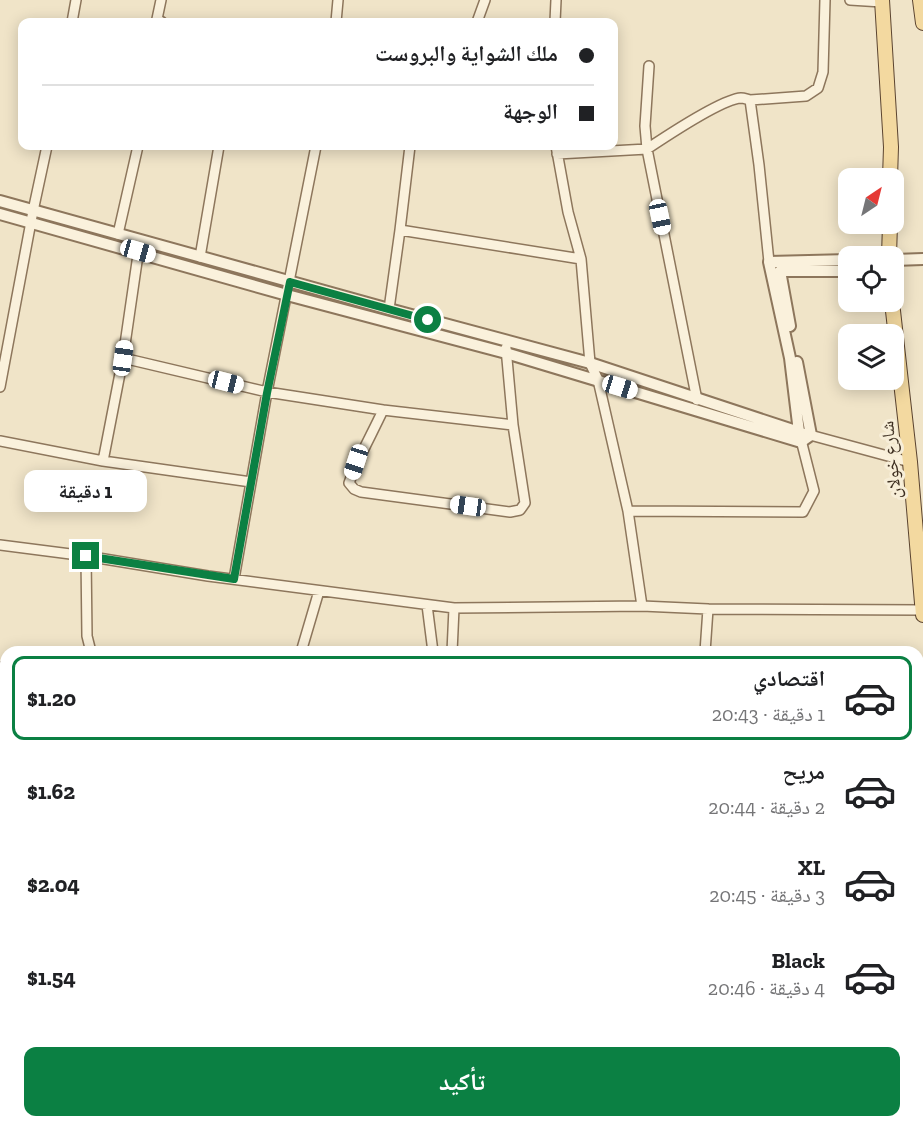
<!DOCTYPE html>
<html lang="ar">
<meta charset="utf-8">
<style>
:root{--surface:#fff;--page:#f2f2f2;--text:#202124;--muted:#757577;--line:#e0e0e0;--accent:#0b8043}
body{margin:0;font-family:"Zilla Slab","Noto Naskh Arabic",serif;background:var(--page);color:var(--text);direction:rtl;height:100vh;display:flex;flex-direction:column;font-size:22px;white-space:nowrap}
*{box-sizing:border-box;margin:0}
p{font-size:20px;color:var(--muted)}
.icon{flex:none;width:33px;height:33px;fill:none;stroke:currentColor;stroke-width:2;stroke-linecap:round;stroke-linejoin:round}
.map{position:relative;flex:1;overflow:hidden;direction:ltr}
.drawer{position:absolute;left:0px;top:646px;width:924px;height:482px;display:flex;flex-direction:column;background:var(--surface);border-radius:18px 18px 0 0;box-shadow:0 3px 15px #0003;direction:rtl}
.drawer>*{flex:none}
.guide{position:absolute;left:18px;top:18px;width:600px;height:132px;border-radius:12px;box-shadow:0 3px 15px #0003;direction:rtl;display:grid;align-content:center;height:132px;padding:0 24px;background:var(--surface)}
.needle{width:39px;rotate:35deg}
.tools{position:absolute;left:838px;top:168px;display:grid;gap:12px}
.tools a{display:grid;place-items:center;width:66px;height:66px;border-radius:12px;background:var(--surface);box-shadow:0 3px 15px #0003;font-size:30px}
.end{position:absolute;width:27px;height:27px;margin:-14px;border:8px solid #0b8043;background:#fff;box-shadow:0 0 0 3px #fff}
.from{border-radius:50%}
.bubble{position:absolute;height:42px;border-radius:12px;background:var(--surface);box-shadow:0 3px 15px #0003;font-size:20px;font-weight:700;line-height:42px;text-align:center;direction:rtl}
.car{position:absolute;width:18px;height:36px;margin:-18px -9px;border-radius:8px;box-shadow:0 0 4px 2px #0007;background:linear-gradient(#fff 24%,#345 0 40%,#fff 0 76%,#345 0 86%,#fff 0)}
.guide b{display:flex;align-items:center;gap:21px;height:57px;font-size:22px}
.guide b+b{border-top:2px solid var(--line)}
.guide i{width:15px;height:15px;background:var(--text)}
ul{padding:10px 0 0;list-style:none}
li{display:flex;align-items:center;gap:18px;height:84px;margin:0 12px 9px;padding:0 12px;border:3px solid transparent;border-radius:12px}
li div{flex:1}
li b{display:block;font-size:22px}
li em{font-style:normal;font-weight:700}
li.selected{border-color:var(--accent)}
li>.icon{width:54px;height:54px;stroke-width:1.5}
.action{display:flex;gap:12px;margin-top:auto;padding:12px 24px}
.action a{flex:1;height:69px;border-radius:12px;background:var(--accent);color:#fff;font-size:24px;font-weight:700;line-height:69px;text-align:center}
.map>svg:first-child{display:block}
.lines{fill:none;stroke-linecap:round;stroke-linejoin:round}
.minor-casing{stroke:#8d765c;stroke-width:12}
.tertiary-casing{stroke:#8d765c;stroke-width:14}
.primary-casing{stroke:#5b4430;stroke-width:16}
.minor{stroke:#faf1dc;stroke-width:9}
.tertiary{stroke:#faf1dc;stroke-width:10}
.primary{stroke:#f3d9a0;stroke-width:14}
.route{stroke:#0b8043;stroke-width:8}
.labels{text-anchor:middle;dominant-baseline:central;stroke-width:6;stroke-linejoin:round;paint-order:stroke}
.street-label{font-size:18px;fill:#3d2e20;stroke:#f7eed8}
</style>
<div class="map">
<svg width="923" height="1127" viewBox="0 0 923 1127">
<rect width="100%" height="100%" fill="#f0e4c8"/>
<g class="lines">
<g class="minor-casing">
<path id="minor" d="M161 0 157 19 162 22
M850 0 882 2
M72 22 76 0
M336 22 338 0
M477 22 485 0
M555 22 556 0
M750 100 806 96 818 88 823 72 825 0
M556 146 568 212 581 259 590 363 598 380 628 511 642 606
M557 154 647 149 645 126 649 66
M400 230 581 259
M118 234 138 146
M200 257 219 146
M389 309 400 230 410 146
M506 348 513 425 525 503 520 510 510 512 361 492 354 489 349 483C358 458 372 434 383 410L513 425
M123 358 140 241
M0 387 33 211 47 146
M697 400 647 149C665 137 722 99 741 98 744 98 746 99 750 100L759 165 769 262
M0 441 103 461 123 358 267 392 383 410
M103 461 251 482
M628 511 803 512 814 491 799 432 910 462
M0 545 86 556 208 576 454 608 642 606 708 609 922 610
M86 556 87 636 91 652
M234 579 267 392 316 146
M427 605 433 652
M301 652 319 591
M452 652 454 608
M705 652 708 609
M0 667 6 668
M918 959 923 957
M918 1092 923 1127
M356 1122 357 1127
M473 1122 474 1127
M561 1122 563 1127
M575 1122 576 1127
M688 1122 689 1127
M806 1122 807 1127
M81 1127 95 1122"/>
</g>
<g class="tertiary-casing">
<path id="tertiary" d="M0 201 389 309 590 363 799 432 790 358 769 262 849 260
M0 214 287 295 506 353 801 442 811 435 797 362
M894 260 923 259
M790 326 780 271H849
M0 888 6 892"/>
</g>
<g class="primary-casing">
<path id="primary" d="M882 0 891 147 890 178
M920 0 923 23
M889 256 890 224
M892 302 910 462 923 615"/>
</g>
<use href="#minor" class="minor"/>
<use href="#tertiary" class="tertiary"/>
<use href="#primary" class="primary"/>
</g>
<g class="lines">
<path class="route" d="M86 556 234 579 267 393 290 282 428 320"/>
</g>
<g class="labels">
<g class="street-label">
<text transform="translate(891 460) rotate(-96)">شارع خولان</text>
</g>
</g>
</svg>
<div class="tools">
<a><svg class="needle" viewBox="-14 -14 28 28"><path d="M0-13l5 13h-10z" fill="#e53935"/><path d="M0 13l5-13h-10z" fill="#757577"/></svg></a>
<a><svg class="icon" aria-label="locate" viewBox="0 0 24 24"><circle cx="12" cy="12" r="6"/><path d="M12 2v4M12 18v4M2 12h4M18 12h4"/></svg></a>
<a><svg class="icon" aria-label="layers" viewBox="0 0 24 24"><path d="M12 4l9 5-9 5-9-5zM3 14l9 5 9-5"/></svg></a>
</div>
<i class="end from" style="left:428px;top:320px"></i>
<i class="end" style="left:86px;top:556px"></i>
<div class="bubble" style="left:24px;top:470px;width:123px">1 دقيقة</div>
<i class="car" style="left:660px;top:217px;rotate:168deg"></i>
<i class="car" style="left:138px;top:251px;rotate:106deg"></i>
<i class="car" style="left:123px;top:358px;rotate:8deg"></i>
<i class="car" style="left:226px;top:382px;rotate:104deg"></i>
<i class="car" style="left:620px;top:387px;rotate:107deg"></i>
<i class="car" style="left:356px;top:462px;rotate:198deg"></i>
<i class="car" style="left:468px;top:506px;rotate:278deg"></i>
<div class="guide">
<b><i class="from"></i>ملك الشواية والبروست</b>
<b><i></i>الوجهة</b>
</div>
<section class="drawer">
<ul>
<li class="selected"><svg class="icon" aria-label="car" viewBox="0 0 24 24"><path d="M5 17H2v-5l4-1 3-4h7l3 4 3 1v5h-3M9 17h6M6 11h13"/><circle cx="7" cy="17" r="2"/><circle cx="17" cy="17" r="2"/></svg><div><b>اقتصادي</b><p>1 دقيقة · 20:43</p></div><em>$1.20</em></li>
<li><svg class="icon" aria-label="car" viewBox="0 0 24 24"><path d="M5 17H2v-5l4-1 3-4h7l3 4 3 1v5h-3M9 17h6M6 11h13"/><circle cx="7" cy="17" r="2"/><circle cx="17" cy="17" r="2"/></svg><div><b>مريح</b><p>2 دقيقة · 20:44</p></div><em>$1.62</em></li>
<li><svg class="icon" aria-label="car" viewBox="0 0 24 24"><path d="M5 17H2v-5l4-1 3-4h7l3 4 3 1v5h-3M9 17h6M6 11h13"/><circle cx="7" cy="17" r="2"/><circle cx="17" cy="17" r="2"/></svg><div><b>XL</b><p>3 دقيقة · 20:45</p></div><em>$2.04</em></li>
<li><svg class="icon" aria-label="car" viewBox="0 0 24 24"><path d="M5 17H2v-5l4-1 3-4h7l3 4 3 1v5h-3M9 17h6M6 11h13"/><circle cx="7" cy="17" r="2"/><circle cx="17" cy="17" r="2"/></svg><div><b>Black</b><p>4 دقيقة · 20:46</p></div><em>$1.54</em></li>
</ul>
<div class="action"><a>تأكيد</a></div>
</section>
</div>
